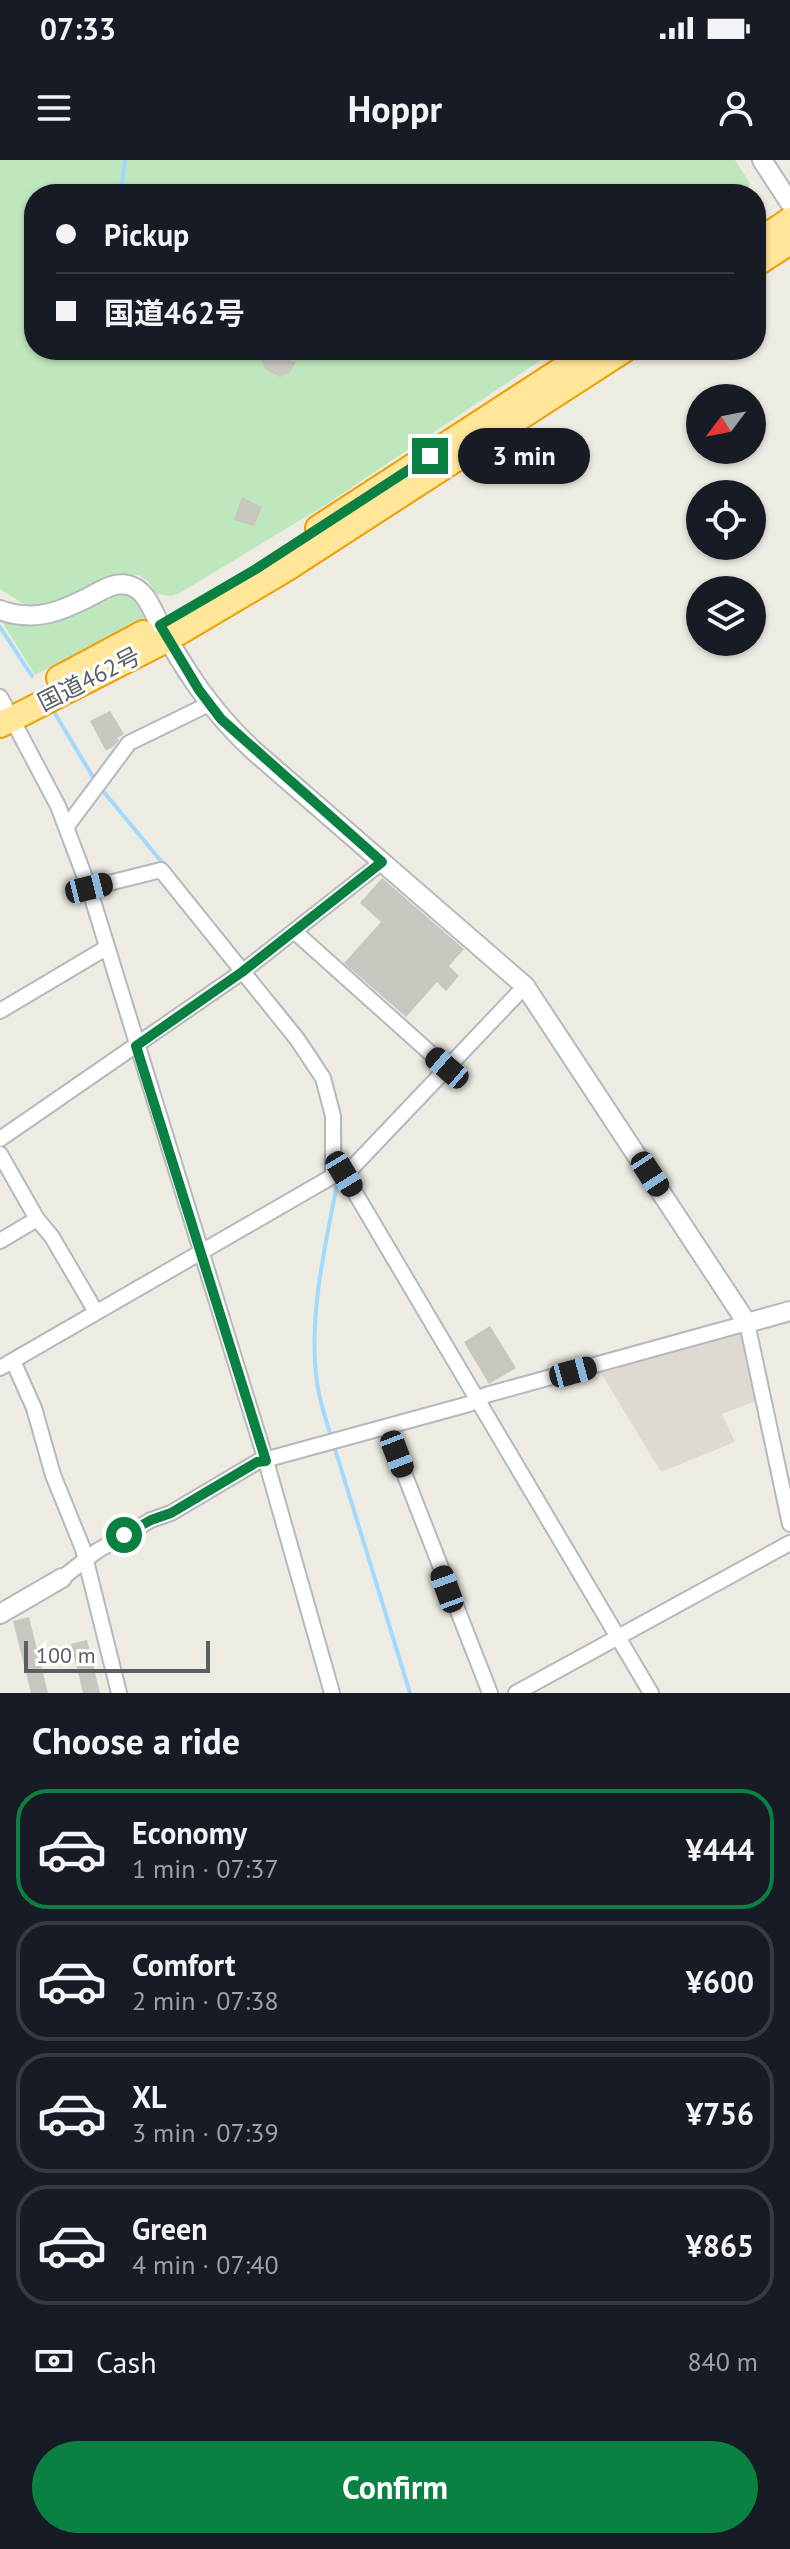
<!DOCTYPE html>
<meta charset="utf-8">
<style>
:root{--surface:#171b24;--page:#20242c;--text:#f1f3f6;--muted:#9ea1a6;--line:#363941;--accent:#0b8043}
body{margin:0;font-family:"PT Sans","Noto Sans JP",sans-serif;background:var(--page);color:var(--text);height:100vh;display:flex;flex-direction:column;font-size:30px;white-space:nowrap}
*{box-sizing:border-box;margin:0}
p{font-size:26px;color:var(--muted)}
.icon{flex:none;width:44px;height:44px;fill:none;stroke:currentColor;stroke-width:2;stroke-linecap:round;stroke-linejoin:round}
.map{position:relative;height:1533px;overflow:hidden}
.details{display:flex;flex-direction:column;background:var(--surface);flex:1}
.details>*{flex:none}
.guide{position:absolute;left:24px;top:24px;width:742px;height:176px;border-radius:32px;box-shadow:0 2px 6px #0004;display:grid;align-content:center;height:176px;padding:0 32px;background:var(--surface)}
.needle{width:52px;rotate:238deg}
.fabs{position:absolute;left:686px;top:224px;display:grid;gap:16px}
.fabs a{display:grid;place-items:center;width:80px;height:80px;border-radius:50%;background:var(--surface);box-shadow:0 2px 6px #0004;font-size:40px}
.scale{position:absolute;left:24px;bottom:20px;width:186px;box-sizing:border-box;padding-left:8px;border:4px solid #5b5f64;border-top:0;font-size:22px;line-height:28px;white-space:nowrap;color:#5b5f64;-webkit-text-stroke:6px #fff;paint-order:stroke}
.end{position:absolute;width:36px;height:36px;margin:-18px;border:10px solid #0b8043;background:#fff;box-shadow:0 0 0 4px #fff}
.from{border-radius:50%}
.bubble{position:absolute;height:56px;border-radius:28px;background:var(--surface);box-shadow:0 2px 6px #0004;font-size:26px;font-weight:700;line-height:56px;text-align:center}
.car{position:absolute;width:24px;height:48px;margin:-24px -12px;border-radius:10px;box-shadow:0 0 6px 2px #0007;background:linear-gradient(#222 24%,#8ab4d8 0 40%,#222 0 76%,#8ab4d8 0 86%,#222 0)}
.guide b{display:flex;align-items:center;gap:28px;height:76px;font-size:30px}
.guide b+b{border-top:2px solid var(--line)}
.guide i{width:20px;height:20px;background:var(--text)}
ul{padding:0;list-style:none}
li{display:flex;align-items:center;gap:24px;height:120px;margin:0 16px 12px;padding:0 16px;border:4px solid var(--line);border-radius:32px}
li div{flex:1}
li b{display:block;font-size:30px}
li em{font-style:normal;font-weight:700}
li.active{border-color:var(--accent)}
li>.icon{width:72px;height:72px;stroke-width:1.5}
h2{padding:0 32px;font-size:36px;line-height:96px}
.pay{display:flex;align-items:center;gap:20px;height:88px;padding:0 32px;font-size:30px}
.pay p{margin-inline-start:auto}
.action{display:flex;gap:16px;margin-top:auto;padding:16px 32px}
.action a{flex:1;height:92px;border-radius:48px;background:var(--accent);color:#fff;font-size:32px;font-weight:700;line-height:92px;text-align:center}
.status{display:flex;justify-content:space-between;align-items:center;height:56px;padding:0 40px;background:var(--surface);direction:ltr}
.status svg{height:22px;fill:currentColor}
header{display:flex;justify-content:space-between;align-items:center;height:104px;padding:0 32px;background:var(--surface);font-size:36px;font-weight:700}
.map>svg:first-child{display:block}
.education{fill:#dfdad1}
.green{fill:#bfe7bd}
.lines{fill:none;stroke-linecap:round;stroke-linejoin:round}
.stream{stroke:#a2daff;stroke-width:4}
.building{fill:#c9c6c0}
.minor-casing{stroke:#b5b9be;stroke-width:18}
.tertiary-casing{stroke:#b5b9be;stroke-width:22}
.trunk-casing{stroke:#f19d00;stroke-width:28}
.minor{stroke:#fff;stroke-width:14}
.tertiary{stroke:#fff;stroke-width:18}
.trunk{stroke:#ffe698;stroke-width:24}
.route{stroke:#0b8043;stroke-width:10}
.labels{text-anchor:middle;dominant-baseline:central;stroke-width:6;stroke-linejoin:round;paint-order:stroke}
.street-label{font-size:24px;fill:#5b5f64;stroke:#fff}
</style>
<div class="status"><b>07:33</b><svg viewBox="0 0 49 12"><path d="M0 12V9h3v3zM5 12V6h3v6zM10 12V3h3v9zM15 12V0h3v12zM26 1h20v11H26zM47 4h2v5h-2z"/></svg></div>
<header><svg class="icon" aria-label="menu" viewBox="0 0 24 24"><path d="M4 6h16M4 12h16M4 18h16"/></svg>Hoppr<svg class="icon" aria-label="person" viewBox="0 0 24 24"><circle cx="12" cy="8" r="4"/><path d="M4 21q1-7 8-7t8 7"/></svg></header>
<div class="map">
<svg width="790" height="1533" viewBox="0 0 790 1533">
<rect width="100%" height="100%" fill="#eeebe2"/>
<path class="education" d="M744 1170 761 1239 722 1254 735 1282 661 1312 601 1213Z"/>
<path class="green" d="M0 0H735L750 23 747 34H34V190H556L327 344 178 434 171 436 156 434 149 422 139 415 118 417 60 444 33 450 0 429Z
M116 432 130 433 146 451 143 459 35 515 1 460C51 469 72 454 116 432Z"/>
<g class="lines">
<path class="stream" d="M115 34 122 23 125 0
M0 467 32 516
M54 552 93 617
M103 631 166 707
M275 840C318 893 345 924 340 996
M331 1277C326 1259 319 1240 317 1222 308 1158 325 1087 337 1024
M335 1289 410 1533"/>
</g>
<path class="building" d="M265 190 269 193 282 190 288 196 289 200 296 202 290 212 280 217 265 209 261 200Z
M242 337 262 347 254 366 234 360Z
M110 551 124 574 117 578 119 580 114 586 106 591 90 561Z
M382 718 464 789 449 806 459 816 446 831 437 822 406 857 344 803 381 762 360 743Z
M490 1166 516 1208 489 1224 464 1182Z
M29 1457 48 1533H31L13 1461Z
M87 1480 100 1533H83L71 1484Z"/>
<g class="lines">
<g class="minor-casing">
<path id="minor" d="M0 537 5 546
M12 559 58 646 89 728 266 1301 332 1533
M67 666 129 583 209 544
M89 728 161 710 297 879 323 918 333 956V1016
M294 771 447 908
M0 851 106 788
M0 979 242 812 382 702
M0 994 37 1059 52 1077 96 1152
M344 1014 651 1533
M0 1081 37 1059
M13 1201 34 1248 53 1315 83 1389 119 1533
M0 1208 333 1016 351 1009 525 826
M386 1267 490 1533
M62 1418 97 1391 151 1360 171 1353 257 1302 469 1244 486 1235 747 1163 790 1364
M516 1533 790 1383"/>
</g>
<g class="tertiary-casing">
<path id="tertiary" d="M762 0 790 43
M0 450C35 463 62 451 93 435 104 429 115 422 128 425 145 429 151 447 158 461 184 510 212 552 253 590L525 826 747 1163 790 1151
M0 1454 62 1418"/>
</g>
<g class="trunk-casing">
<path id="trunk" d="M756 83 790 60
M756 104 790 82
M318 368 592 190
M59 518 143 473
M0 565 168 479 286 409 624 190"/>
</g>
<use href="#minor" class="minor"/>
<use href="#tertiary" class="tertiary"/>
<use href="#trunk" class="trunk"/>
</g>
<g class="lines">
<path class="route" d="M124 1375 151 1360 171 1353 257 1302 266 1301 136 886 242 812 382 702 221 559 199 530 160 465 256 409 430 296"/>
</g>
<g class="labels">
<g class="street-label">
<text transform="translate(89 519) rotate(-27)">国道462号</text>
</g>
</g>
</svg>
<div class="fabs">
<a><svg class="needle" viewBox="-14 -14 28 28"><path d="M0-13l5 13h-10z" fill="#e53935"/><path d="M0 13l5-13h-10z" fill="#9ea1a6"/></svg></a>
<a><svg class="icon" aria-label="locate" viewBox="0 0 24 24"><circle cx="12" cy="12" r="6"/><path d="M12 2v4M12 18v4M2 12h4M18 12h4"/></svg></a>
<a><svg class="icon" aria-label="layers" viewBox="0 0 24 24"><path d="M12 4l9 5-9 5-9-5zM3 14l9 5 9-5"/></svg></a>
</div>
<div class="scale">100 m</div>
<i class="end from" style="left:124px;top:1375px"></i>
<i class="end" style="left:430px;top:296px"></i>
<div class="bubble" style="left:458px;top:268px;width:132px">3 min</div>
<i class="car" style="left:89px;top:728px;rotate:76deg"></i>
<i class="car" style="left:447px;top:908px;rotate:311deg"></i>
<i class="car" style="left:344px;top:1014px;rotate:149deg"></i>
<i class="car" style="left:650px;top:1014px;rotate:147deg"></i>
<i class="car" style="left:573px;top:1212px;rotate:75deg"></i>
<i class="car" style="left:397px;top:1294px;rotate:159deg"></i>
<i class="car" style="left:447px;top:1429px;rotate:340deg"></i>
<div class="guide">
<b><i class="from"></i>Pickup</b>
<b><i></i>国道462号</b>
</div>
</div>
<section class="details">
<h2>Choose a ride</h2>
<ul>
<li class="active"><svg class="icon" aria-label="car" viewBox="0 0 24 24"><path d="M5 17H2v-5l4-1 3-4h7l3 4 3 1v5h-3M9 17h6M6 11h13"/><circle cx="7" cy="17" r="2"/><circle cx="17" cy="17" r="2"/></svg><div><b>Economy</b><p>1 min · 07:37</p></div><em>¥444</em></li>
<li><svg class="icon" aria-label="car" viewBox="0 0 24 24"><path d="M5 17H2v-5l4-1 3-4h7l3 4 3 1v5h-3M9 17h6M6 11h13"/><circle cx="7" cy="17" r="2"/><circle cx="17" cy="17" r="2"/></svg><div><b>Comfort</b><p>2 min · 07:38</p></div><em>¥600</em></li>
<li><svg class="icon" aria-label="car" viewBox="0 0 24 24"><path d="M5 17H2v-5l4-1 3-4h7l3 4 3 1v5h-3M9 17h6M6 11h13"/><circle cx="7" cy="17" r="2"/><circle cx="17" cy="17" r="2"/></svg><div><b>XL</b><p>3 min · 07:39</p></div><em>¥756</em></li>
<li><svg class="icon" aria-label="car" viewBox="0 0 24 24"><path d="M5 17H2v-5l4-1 3-4h7l3 4 3 1v5h-3M9 17h6M6 11h13"/><circle cx="7" cy="17" r="2"/><circle cx="17" cy="17" r="2"/></svg><div><b>Green</b><p>4 min · 07:40</p></div><em>¥865</em></li>
</ul>
<div class="pay"><svg class="icon" aria-label="cash" viewBox="0 0 24 24"><path d="M3 7h18v10H3z"/><circle cx="12" cy="12" r="2"/></svg>Cash<p>840 m</p></div>
<div class="action"><a>Confirm</a></div>
</section>
